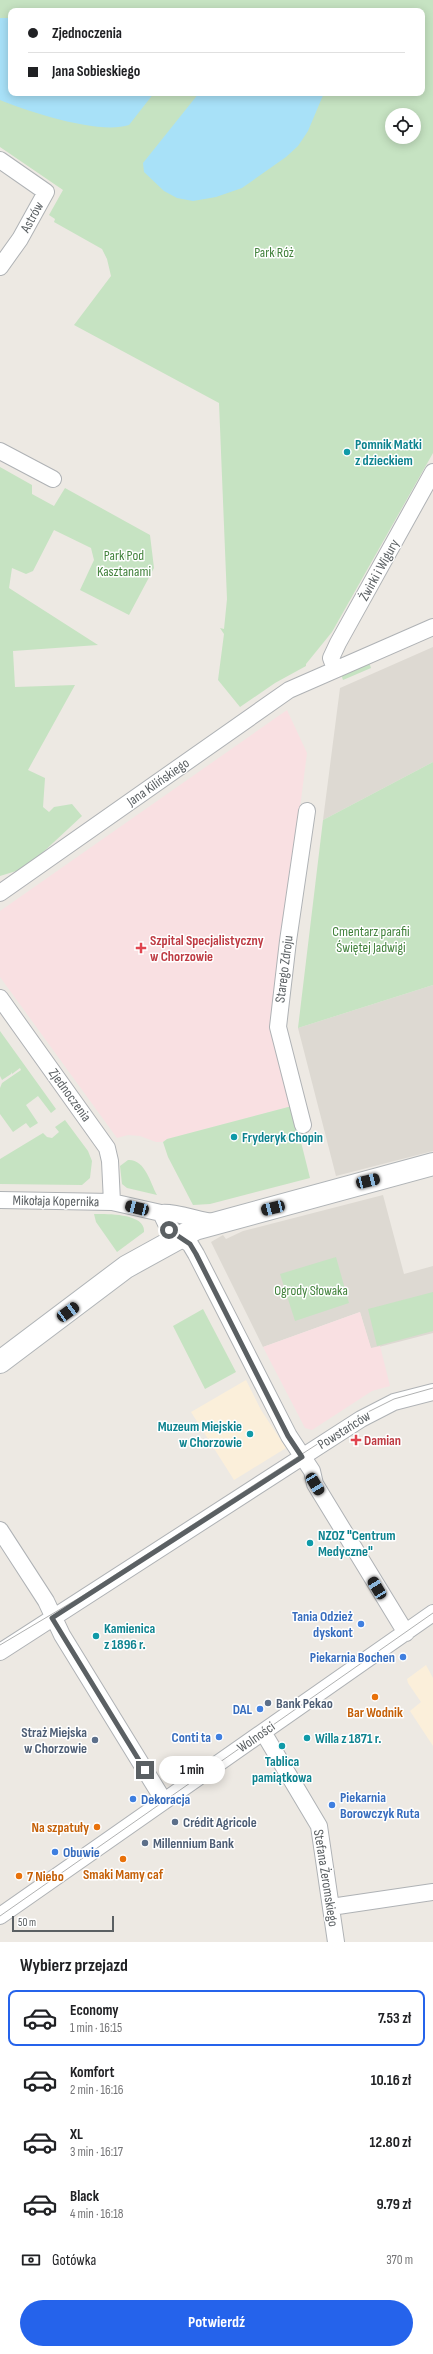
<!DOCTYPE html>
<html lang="pl">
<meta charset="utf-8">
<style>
:root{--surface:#fff;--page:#f6f6f6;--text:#202124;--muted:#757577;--line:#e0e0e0;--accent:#2563eb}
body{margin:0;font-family:"Sofia Sans Condensed",sans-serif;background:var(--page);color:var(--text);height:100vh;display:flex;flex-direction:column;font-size:15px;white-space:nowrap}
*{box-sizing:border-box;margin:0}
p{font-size:13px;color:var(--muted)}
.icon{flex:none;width:22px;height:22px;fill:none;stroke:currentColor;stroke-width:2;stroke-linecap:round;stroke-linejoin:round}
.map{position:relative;height:1942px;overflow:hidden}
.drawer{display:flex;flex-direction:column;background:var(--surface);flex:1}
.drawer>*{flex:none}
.hud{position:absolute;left:8px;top:8px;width:417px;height:88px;border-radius:8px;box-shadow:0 2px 10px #0003;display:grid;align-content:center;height:88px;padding:0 20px;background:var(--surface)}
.fabs{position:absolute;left:385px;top:108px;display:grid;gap:8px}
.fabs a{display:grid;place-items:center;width:36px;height:36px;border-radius:50%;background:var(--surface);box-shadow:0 2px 10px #0003;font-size:20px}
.scale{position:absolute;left:12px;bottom:10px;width:102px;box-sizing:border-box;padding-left:4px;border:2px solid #5b6063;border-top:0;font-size:11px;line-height:14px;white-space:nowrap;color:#5b6063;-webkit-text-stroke:3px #fff;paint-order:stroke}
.end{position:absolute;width:18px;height:18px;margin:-9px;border:5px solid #5b6063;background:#fff;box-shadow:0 0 0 2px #fff}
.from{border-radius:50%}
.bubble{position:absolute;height:28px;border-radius:14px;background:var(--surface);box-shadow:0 2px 10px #0003;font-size:13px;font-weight:700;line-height:28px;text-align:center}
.car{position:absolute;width:12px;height:24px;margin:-12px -6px;border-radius:5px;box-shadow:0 0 3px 1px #0007;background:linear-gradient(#222 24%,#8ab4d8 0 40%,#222 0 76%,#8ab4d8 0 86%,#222 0)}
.hud b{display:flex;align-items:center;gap:14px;height:38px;font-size:15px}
.hud b+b{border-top:1px solid var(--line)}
.hud i{width:10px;height:10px;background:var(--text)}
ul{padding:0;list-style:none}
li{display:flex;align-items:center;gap:12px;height:56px;margin:0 8px 6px;padding:0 12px;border:2px solid transparent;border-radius:8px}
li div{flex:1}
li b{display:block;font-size:15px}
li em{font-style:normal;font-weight:700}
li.current{border-color:var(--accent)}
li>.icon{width:36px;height:36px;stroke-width:1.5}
h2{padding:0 20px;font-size:18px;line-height:48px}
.pay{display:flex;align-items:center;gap:10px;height:44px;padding:0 20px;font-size:15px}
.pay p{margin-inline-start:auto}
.action{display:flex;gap:8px;margin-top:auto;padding:8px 20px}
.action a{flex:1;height:46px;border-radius:24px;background:var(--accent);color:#fff;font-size:16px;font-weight:700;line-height:46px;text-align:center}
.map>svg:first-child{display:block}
.commercial{fill:#fbefda}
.education{fill:#ddd9d2}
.medical{fill:#f9e0e2}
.green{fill:#c6e3c2;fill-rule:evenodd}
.water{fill:#a8e1f8}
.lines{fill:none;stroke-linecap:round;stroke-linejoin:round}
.street-casing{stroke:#afb2b5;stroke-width:18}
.secondary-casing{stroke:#b0b4b7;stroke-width:24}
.street{stroke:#fff;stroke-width:16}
.secondary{stroke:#fff;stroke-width:22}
.tram{stroke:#b0b1b1;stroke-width:1}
.route{stroke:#5b6063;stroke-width:5}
.culture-dot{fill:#0f9aa8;stroke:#fff;stroke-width:1.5}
.health-dot{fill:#e0444e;stroke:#fff;stroke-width:1.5}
.shop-dot{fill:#3f7fe0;stroke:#fff;stroke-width:1.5}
.food-dot{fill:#e8710a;stroke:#fff;stroke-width:1.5}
.service-dot{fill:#5c6f8a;stroke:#fff;stroke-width:1.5}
.labels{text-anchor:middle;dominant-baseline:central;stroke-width:3;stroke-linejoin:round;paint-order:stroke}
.street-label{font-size:14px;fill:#5b6063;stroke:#fff}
.park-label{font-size:14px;fill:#42823c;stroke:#fff}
.culture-label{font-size:14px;font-weight:bold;fill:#0d838f;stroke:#fff;text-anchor:start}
.health-label{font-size:14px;font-weight:bold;fill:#be3a42;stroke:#fff;text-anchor:start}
.shop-label{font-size:14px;font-weight:bold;fill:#366cbe;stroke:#fff;text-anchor:end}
.service-label{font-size:14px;font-weight:bold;fill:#4e5e75;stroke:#fff;text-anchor:start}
.food-label{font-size:14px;font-weight:bold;fill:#c56008;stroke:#fff}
</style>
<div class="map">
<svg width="433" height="1942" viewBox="0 0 433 1942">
<rect width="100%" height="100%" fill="#ede9e3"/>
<path class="commercial" d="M246 1380 261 1410 286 1448 234 1480 191 1412Z
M426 1665 433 1678V1746L410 1711 421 1702 408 1683 407 1679Z"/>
<path class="education" d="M433 647V762L323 820 340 688Z
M433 985V1151L336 1176 298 1028Z
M383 1195 404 1274 433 1266V1333L371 1349 360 1312 263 1347 211 1242 223 1235 226 1239 243 1231Z"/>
<path class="medical" d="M287 710 307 753 272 1026 292 1106 167 1139 163 1142H156L140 1136 128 1135 117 1138 0 977V911Z
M360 1312 371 1348 380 1346 390 1386 372 1391 312 1430 305 1428 263 1347Z"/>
<path class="green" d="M0 0H433V453L332 632 306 664V666L275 683 240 707 218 680 224 634 220 628 224 629 227 599 219 403 74 325 111 276 107 259 102 249 54 222 55 219 49 215 63 190 0 147ZM11 11H422V93H11ZM392 115H414V137H392Z
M0 467 32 485V494L54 506 65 488 150 535 154 568 129 615 80 590 94 560 91 548 54 530 33 571 26 574 12 568 9 588 98 645 13 651 15 687 75 685 28 770 45 778 43 807 49 812 54 807 72 804 82 816 26 868 0 876Z
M369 662 371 668 343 680 341 674Z
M433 762V985L298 1028 323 820Z
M0 1031 56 1109 51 1113 38 1096 26 1105 38 1123 30 1128 26 1123 13 1132 0 1114V1088L2 1083 21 1070 20 1068 12 1074 11 1072V1074L2 1080 0 1076Z
M292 1106 310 1178 210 1204 193 1205 168 1157 163 1142 167 1139Z
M65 1120 88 1151 92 1161 90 1178 82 1185 0 1184V1159L43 1133 47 1137 52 1138 59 1132 55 1127Z
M128 1160C145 1159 150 1182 157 1195L127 1188 122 1184 120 1166Z
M94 1214C106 1214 146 1213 144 1232L117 1252 96 1222Z
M336 1257 349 1303 295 1321 280 1274Z
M433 1292V1331L377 1346 368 1309Z
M203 1309 236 1372 205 1389 173 1326Z"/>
<path class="water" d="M0 18H11V93H154L129 125C100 135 29 112 0 100Z
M199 93H324L308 131 298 146 286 157 242 188 216 197 193 201 177 198 164 191 144 172 143 163Z"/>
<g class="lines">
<g class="street-casing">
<path id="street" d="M0 160 46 192 20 239 0 267
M0 451 53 479
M335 669 331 658 338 643 433 472
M0 893 289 690 433 627
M0 998 107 1148 110 1161 112 1202
M303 1125 278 1027 288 941 307 811
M0 1200 112 1202 161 1213C172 1211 198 1220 212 1222
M161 1213 169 1230 190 1244 196 1254 289 1436 312 1471 315 1484 406 1633
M0 1530 46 1601 62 1635 164 1801
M0 1652 361 1419 394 1402 433 1392
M263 1732 319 1826 336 1942
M331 1907 433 1892
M0 1916 433 1613"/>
</g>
<g class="secondary-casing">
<path id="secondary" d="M0 1362 126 1267 195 1229 433 1164"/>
</g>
<use href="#street" class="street"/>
<use href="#secondary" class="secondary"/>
<path class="tram" d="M0 1645 79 1598 364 1414 394 1399 433 1388
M0 1916 433 1613"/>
</g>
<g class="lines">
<path class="route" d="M145 1770 52 1618 302 1457 288 1436 196 1254 190 1244 169 1230"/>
</g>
<g class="culture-dot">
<circle cx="347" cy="452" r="4"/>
<circle cx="234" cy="1137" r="4"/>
<circle cx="250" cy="1434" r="4"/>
<circle cx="310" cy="1543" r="4"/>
<circle cx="96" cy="1636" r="4"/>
<circle cx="307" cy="1738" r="4"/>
<circle cx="282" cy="1746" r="4"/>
</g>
<g class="health-dot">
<path d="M139 942h4v4h4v4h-4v4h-4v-4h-4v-4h4z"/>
<path d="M354 1434h4v4h4v4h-4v4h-4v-4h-4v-4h4z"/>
</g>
<g class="shop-dot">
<circle cx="361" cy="1624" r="4"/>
<circle cx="403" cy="1657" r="4"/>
<circle cx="260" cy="1709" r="4"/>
<circle cx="219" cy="1737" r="4"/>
<circle cx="133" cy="1799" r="4"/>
<circle cx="332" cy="1805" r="4"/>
<circle cx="55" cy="1852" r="4"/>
</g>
<g class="food-dot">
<circle cx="375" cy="1697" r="4"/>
<circle cx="97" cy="1827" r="4"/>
<circle cx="123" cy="1859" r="4"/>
<circle cx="19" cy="1876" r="4"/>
</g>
<g class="service-dot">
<circle cx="268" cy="1703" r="4"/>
<circle cx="95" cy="1740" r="4"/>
<circle cx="175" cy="1822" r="4"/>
<circle cx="145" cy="1843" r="4"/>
</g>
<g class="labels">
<g class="street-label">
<text transform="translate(32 217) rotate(-61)">Astrów</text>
<text transform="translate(379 570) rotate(-61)">Żwirki i Wigury</text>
<text transform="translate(158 782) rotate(-35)">Jana Kilińskiego</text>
<text transform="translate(284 969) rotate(-83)">Starego Zdroju</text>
<text transform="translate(70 1095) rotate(54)">Zjednoczenia</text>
<text transform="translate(56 1201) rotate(1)">Mikołaja Kopernika</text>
<text transform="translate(344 1430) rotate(-32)">Powstańców</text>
<text transform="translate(256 1737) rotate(-35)">Wolności</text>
<text transform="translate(326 1878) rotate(81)">Stefana Żeromskiego</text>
</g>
<g class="park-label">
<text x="274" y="252">Park Róż</text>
<text x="124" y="555">Park Pod<tspan x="124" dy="16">Kasztanami</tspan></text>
<text x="371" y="931">Cmentarz parafii<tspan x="371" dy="16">Świętej Jadwigi</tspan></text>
<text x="311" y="1290">Ogrody Słowaka</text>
</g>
<g class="culture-label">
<text x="355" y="444">Pomnik Matki<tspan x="355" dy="16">z dzieckiem</tspan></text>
<text x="242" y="1137">Fryderyk Chopin</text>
<text x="242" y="1426" text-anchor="end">Muzeum Miejskie<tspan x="242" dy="16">w Chorzowie</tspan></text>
<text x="318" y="1535">NZOZ "Centrum<tspan x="318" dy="16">Medyczne"</tspan></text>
<text x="104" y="1628">Kamienica<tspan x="104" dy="16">z 1896 r.</tspan></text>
<text x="315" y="1738">Willa z 1871 r.</text>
<text x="282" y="1761" text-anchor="middle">Tablica<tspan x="282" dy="16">pamiątkowa</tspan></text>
</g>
<g class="health-label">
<text x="150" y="940">Szpital Specjalistyczny<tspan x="150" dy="16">w Chorzowie</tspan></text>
<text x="364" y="1440">Damian</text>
</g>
<g class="shop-label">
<text x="353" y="1616">Tania Odzież<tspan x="353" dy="16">dyskont</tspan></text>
<text x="395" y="1657">Piekarnia Bochen</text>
<text x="252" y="1709">DAL</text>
<text x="211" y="1737">Conti ta</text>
<text x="340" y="1797" text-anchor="start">Piekarnia<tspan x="340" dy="16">Borowczyk Ruta</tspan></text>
<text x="141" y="1799" text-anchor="start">Dekoracja</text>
<text x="63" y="1852" text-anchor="start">Obuwie</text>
</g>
<g class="service-label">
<text x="276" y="1703">Bank Pekao</text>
<text x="87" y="1732" text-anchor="end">Straż Miejska<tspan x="87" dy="16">w Chorzowie</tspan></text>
<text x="183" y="1822">Crédit Agricole</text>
<text x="153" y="1843">Millennium Bank</text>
</g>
<g class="food-label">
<text x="375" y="1712">Bar Wodnik</text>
<text x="89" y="1827" text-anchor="end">Na szpatuły</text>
<text x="123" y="1874">Smaki Mamy caf</text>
<text x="27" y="1876" text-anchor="start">7 Niebo</text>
</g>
</g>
</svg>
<div class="fabs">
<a><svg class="icon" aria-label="locate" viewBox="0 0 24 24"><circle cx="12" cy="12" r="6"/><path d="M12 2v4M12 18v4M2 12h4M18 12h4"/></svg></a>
</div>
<div class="scale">50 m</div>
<i class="end from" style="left:169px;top:1230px"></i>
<i class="end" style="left:145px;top:1770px"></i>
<div class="bubble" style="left:159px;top:1756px;width:66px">1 min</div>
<i class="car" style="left:368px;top:1181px;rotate:76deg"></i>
<i class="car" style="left:137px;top:1208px;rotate:284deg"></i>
<i class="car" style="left:273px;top:1208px;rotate:256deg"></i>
<i class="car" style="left:68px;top:1312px;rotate:54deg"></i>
<i class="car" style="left:315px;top:1484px;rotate:149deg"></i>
<i class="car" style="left:377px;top:1588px;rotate:329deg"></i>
<div class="hud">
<b><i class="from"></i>Zjednoczenia</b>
<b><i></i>Jana Sobieskiego</b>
</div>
</div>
<section class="drawer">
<h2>Wybierz przejazd</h2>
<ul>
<li class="current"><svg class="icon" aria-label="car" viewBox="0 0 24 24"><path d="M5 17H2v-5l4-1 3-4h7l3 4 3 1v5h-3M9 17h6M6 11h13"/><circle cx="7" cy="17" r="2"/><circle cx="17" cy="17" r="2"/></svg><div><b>Economy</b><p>1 min · 16:15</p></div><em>7.53 zł</em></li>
<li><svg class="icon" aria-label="car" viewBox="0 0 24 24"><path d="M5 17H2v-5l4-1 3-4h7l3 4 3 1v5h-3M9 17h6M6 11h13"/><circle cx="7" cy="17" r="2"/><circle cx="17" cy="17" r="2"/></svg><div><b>Komfort</b><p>2 min · 16:16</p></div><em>10.16 zł</em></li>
<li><svg class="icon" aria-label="car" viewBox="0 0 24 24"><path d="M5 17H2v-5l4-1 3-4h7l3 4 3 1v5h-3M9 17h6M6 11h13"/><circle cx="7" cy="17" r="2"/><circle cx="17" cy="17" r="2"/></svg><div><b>XL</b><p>3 min · 16:17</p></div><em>12.80 zł</em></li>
<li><svg class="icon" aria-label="car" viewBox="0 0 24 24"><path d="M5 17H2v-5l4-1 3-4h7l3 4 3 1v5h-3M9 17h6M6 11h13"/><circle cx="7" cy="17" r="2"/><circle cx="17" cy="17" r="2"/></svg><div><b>Black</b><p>4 min · 16:18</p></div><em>9.79 zł</em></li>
</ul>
<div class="pay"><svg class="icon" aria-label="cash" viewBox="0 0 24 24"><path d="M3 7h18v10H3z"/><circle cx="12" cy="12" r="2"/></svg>Gotówka<p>370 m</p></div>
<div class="action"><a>Potwierdź</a></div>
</section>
